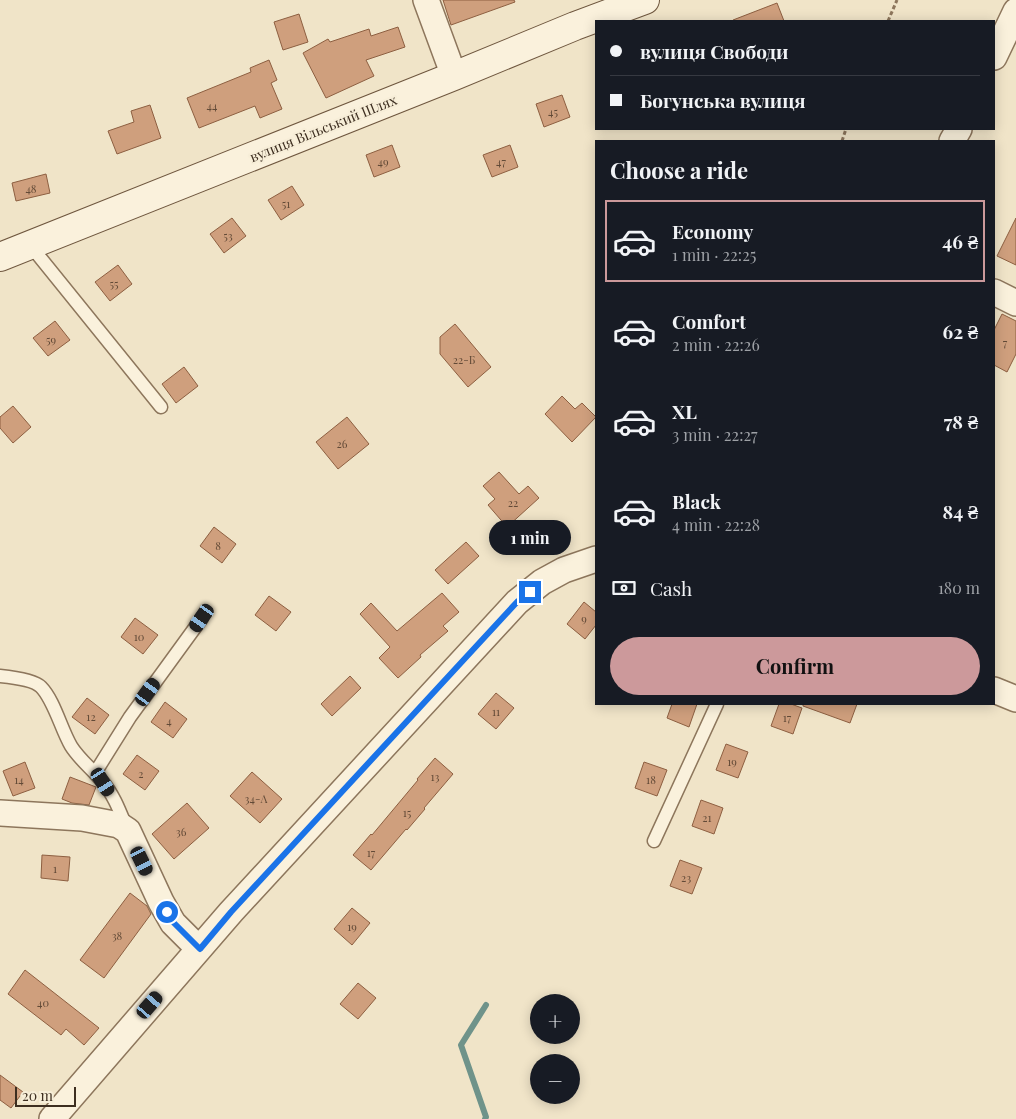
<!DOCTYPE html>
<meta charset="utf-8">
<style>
:root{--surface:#171b24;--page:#242831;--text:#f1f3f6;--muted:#9ea1a6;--line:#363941;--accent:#cc999b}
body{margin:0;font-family:"Playfair Display",serif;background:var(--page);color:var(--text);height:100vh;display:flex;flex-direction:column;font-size:19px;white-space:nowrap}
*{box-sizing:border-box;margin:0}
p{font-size:16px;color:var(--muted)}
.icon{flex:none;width:28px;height:28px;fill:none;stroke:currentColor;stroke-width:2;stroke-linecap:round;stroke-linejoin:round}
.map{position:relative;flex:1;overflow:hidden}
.panel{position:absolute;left:595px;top:140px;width:400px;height:565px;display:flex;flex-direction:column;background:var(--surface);border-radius:0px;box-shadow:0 2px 12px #0003}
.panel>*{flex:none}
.banner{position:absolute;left:595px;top:20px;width:400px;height:110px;border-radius:0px;box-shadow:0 2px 12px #0003;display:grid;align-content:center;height:110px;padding:0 15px;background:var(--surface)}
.buttons{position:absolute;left:530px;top:994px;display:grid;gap:10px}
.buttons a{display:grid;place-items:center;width:50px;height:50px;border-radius:50%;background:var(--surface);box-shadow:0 2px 12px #0003;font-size:25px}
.scale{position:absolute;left:15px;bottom:12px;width:61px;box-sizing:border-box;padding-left:5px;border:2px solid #3d2e20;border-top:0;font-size:14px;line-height:18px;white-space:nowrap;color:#3d2e20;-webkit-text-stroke:4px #f7eed8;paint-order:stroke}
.end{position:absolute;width:22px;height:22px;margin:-11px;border:6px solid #1a73e8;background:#fff;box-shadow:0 0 0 2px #fff}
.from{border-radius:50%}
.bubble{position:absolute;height:35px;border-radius:18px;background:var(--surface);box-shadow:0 2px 12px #0003;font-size:16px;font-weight:700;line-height:35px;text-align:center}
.car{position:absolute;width:15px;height:30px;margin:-15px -8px;border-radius:6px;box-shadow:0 0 4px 1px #0007;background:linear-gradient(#222 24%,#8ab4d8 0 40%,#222 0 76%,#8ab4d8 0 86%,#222 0)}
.banner b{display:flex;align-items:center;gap:18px;height:48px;font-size:19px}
.banner b+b{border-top:1px solid var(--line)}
.banner i{width:12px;height:12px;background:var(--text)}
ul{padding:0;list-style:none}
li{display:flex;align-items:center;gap:15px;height:82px;margin:0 10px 8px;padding:0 5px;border:2px solid transparent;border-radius:0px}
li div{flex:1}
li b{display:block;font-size:19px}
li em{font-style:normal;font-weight:700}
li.current{border-color:var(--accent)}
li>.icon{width:45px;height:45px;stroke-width:1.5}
h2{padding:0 15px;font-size:22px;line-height:60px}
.pay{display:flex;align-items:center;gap:12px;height:55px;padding:0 15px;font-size:19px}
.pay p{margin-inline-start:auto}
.primary-button{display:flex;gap:10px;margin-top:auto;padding:10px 15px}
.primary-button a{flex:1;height:58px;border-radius:30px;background:var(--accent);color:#111;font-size:20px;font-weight:700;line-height:58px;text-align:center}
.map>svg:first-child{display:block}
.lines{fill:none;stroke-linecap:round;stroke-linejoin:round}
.stream{stroke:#6f938a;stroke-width:6}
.building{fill:#cf9f7d;stroke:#8d5f41}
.lane-casing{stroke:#8d765c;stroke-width:15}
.street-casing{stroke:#8d765c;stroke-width:28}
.secondary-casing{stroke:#6f573f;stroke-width:30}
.path{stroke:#8d765c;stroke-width:3;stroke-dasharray:4 2.5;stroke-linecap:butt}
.lane{stroke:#faf1dc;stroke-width:12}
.street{stroke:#faf1dc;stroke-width:25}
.secondary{stroke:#faf1dc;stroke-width:28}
.route{stroke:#1a73e8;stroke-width:6}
.labels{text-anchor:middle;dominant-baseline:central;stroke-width:4.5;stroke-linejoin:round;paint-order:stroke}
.number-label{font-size:11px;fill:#624a37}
.street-label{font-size:14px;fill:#3d2e20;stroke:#f7eed8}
</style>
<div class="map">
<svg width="1016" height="1119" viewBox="0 0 1016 1119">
<rect width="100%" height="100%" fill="#f0e4c8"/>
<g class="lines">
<path class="stream" d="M485 1119 486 1117 461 1045 486 1005"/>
</g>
<path class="building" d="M443 0H514L515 2 451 25Z
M777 3 784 21H733V20Z
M299 14 308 42 283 50 274 22Z
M398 27 405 47 366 60 374 76 326 98 303 53 328 39 330 42 369 29 371 36Z
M269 60 277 80 271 83 282 109 260 118 255 106 199 128 187 98 251 72 250 68Z
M562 95 570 117 544 127 536 104Z
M150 105 161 138 117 154 108 131 134 122 131 111Z
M392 145 400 167 374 177 366 155Z
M510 145 518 167 492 177 483 155Z
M46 174 50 193 16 201 12 183Z
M292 186 304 205 281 220 268 200Z
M232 218 246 236 224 253 210 234Z
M1016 218V265L997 256Z
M118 265 132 284 110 301 95 282Z
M1002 314 1016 321V354L1007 372 994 365V330Z
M55 321 70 340 48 356 33 338Z
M455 324 491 367 468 387 440 354V337Z
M184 367 198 386 176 403 162 384Z
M562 396 575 409 582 403 596 417 572 442 545 414Z
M13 406 31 427 13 443 0 428V417Z
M347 417 369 444 338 469 316 442Z
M499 472 519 494 528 486 539 498 507 527 488 505 495 499 483 486Z
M214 527 236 544 222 563 200 546Z
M466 542 479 556 448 584 435 570Z
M442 593 459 612 443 626 448 631 420 655 421 657 398 678 379 658 390 647 360 614 371 603 397 631Z
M269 596 291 612 276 631 255 615Z
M584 602 596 612V625L585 639 567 624Z
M135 618 158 635 143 654 121 637Z
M350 676 361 688 332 716 321 704Z
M496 693 514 708 496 729 478 714Z
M87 698 109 715 95 734 72 717Z
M165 702 187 719 173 738 151 722Z
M672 704H697L689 727 667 718Z
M779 704H791L802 708 793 734 771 726Z
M803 704H857L850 723 803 706Z
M726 744 748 752 738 778 716 770Z
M137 755 159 771 145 790 123 774Z
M435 758 453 774 424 808 425 809 407 830 406 829 371 870 353 855 371 834 372 835 418 780 417 779Z
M25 762 35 788 13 796 3 771Z
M644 762 667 770 657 796 635 788Z
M252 772 282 799 260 823 230 796Z
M70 777 96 787 89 805 72 803 62 799Z
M701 800 723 808 714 834 692 826Z
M187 803 209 828 174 859 152 834Z
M42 855 70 857 68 881 41 878Z
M680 860 702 868 692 894 670 886Z
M130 893 147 906 151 914 104 978 80 960Z
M352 908 370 923 352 945 334 929Z
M25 970 99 1028 84 1045 66 1029 61 1035 8 994Z
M358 983 376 998 358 1019 340 1004Z
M0 1075 23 1092 11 1108 0 1100Z"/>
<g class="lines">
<g class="lane-casing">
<path id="lane" d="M30 245 161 407
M0 676C10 677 34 680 41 687 54 700 61 729 71 746 79 759 92 769 102 781 114 795 120 812 127 829
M95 773 130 717 202 618
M654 841 717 704"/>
</g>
<g class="street-casing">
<path id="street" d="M426 0 454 76
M994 57 1016 11
M952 141 959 129
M994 292 1016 303
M994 690 1016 699
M0 813 82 818 119 825 128 831 161 902 173 923 199 949
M52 1119 231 912 517 602 542 582 564 570 596 559"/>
</g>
<g class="secondary-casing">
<path id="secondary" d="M0 257 454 76 575 26 645 0"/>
</g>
<path class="path" d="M888 21 897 0
M842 141 846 129"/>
<use href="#lane" class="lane"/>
<use href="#street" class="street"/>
<use href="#secondary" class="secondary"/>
</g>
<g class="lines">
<path class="route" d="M167 912 174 923 200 949 231 912 517 602 530 592"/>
</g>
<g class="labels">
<g class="number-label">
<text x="212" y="105">44</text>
<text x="553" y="111">45</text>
<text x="383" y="161">49</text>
<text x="501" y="161">47</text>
<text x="31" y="188">48</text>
<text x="286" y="203">51</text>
<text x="228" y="235">53</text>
<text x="114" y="283">55</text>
<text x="51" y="339">59</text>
<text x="1005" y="342">7</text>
<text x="464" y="359">22-Б</text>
<text x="342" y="443">26</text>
<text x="513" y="502">22</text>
<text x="218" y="545">8</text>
<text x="584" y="618">9</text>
<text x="139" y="636">10</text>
<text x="496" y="711">11</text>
<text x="91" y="716">12</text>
<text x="787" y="717">17</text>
<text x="169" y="720">4</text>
<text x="732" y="761">19</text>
<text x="141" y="773">2</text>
<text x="435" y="776">13</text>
<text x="19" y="779">14</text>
<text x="651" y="779">18</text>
<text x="256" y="798">34-А</text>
<text x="407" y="812">15</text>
<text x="707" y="817">21</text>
<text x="181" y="831">36</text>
<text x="371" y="852">17</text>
<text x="55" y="868">1</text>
<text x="686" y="877">23</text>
<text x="352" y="926">19</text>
<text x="117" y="935">38</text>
<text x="43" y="1002">40</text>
</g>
<g class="street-label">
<text transform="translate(323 128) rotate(-22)">вулиця Вільський Шлях</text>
</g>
</g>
</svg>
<div class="buttons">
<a>+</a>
<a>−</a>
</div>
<div class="scale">20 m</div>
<i class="end from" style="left:167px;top:912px"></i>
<i class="end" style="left:530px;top:592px"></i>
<div class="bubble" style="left:489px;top:520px;width:82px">1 min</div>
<i class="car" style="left:202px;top:618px;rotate:215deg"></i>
<i class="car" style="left:148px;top:692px;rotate:36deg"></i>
<i class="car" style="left:103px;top:782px;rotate:148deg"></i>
<i class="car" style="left:142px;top:861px;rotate:154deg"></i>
<i class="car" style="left:150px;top:1005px;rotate:41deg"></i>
<div class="banner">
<b><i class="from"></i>вулиця Свободи</b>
<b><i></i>Богунська вулиця</b>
</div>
<section class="panel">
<h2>Choose a ride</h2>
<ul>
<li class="current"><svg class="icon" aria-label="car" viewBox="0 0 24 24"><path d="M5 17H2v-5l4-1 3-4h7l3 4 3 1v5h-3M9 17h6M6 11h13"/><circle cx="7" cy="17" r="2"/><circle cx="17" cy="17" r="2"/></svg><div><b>Economy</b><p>1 min · 22:25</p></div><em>46 ₴</em></li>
<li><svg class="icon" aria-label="car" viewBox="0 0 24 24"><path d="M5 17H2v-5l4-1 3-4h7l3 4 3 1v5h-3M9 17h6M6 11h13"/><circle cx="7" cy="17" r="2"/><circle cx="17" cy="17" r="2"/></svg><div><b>Comfort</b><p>2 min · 22:26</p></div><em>62 ₴</em></li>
<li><svg class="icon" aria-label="car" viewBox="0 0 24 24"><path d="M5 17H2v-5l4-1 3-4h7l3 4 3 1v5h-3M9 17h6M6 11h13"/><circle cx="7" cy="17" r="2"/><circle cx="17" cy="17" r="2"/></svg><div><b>XL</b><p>3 min · 22:27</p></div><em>78 ₴</em></li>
<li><svg class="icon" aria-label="car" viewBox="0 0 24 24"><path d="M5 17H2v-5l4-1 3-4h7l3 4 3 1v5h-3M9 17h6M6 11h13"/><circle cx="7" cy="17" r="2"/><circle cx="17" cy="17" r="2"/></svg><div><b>Black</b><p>4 min · 22:28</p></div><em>84 ₴</em></li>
</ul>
<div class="pay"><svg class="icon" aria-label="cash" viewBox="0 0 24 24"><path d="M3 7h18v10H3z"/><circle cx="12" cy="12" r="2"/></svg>Cash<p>180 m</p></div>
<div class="primary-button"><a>Confirm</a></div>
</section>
</div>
